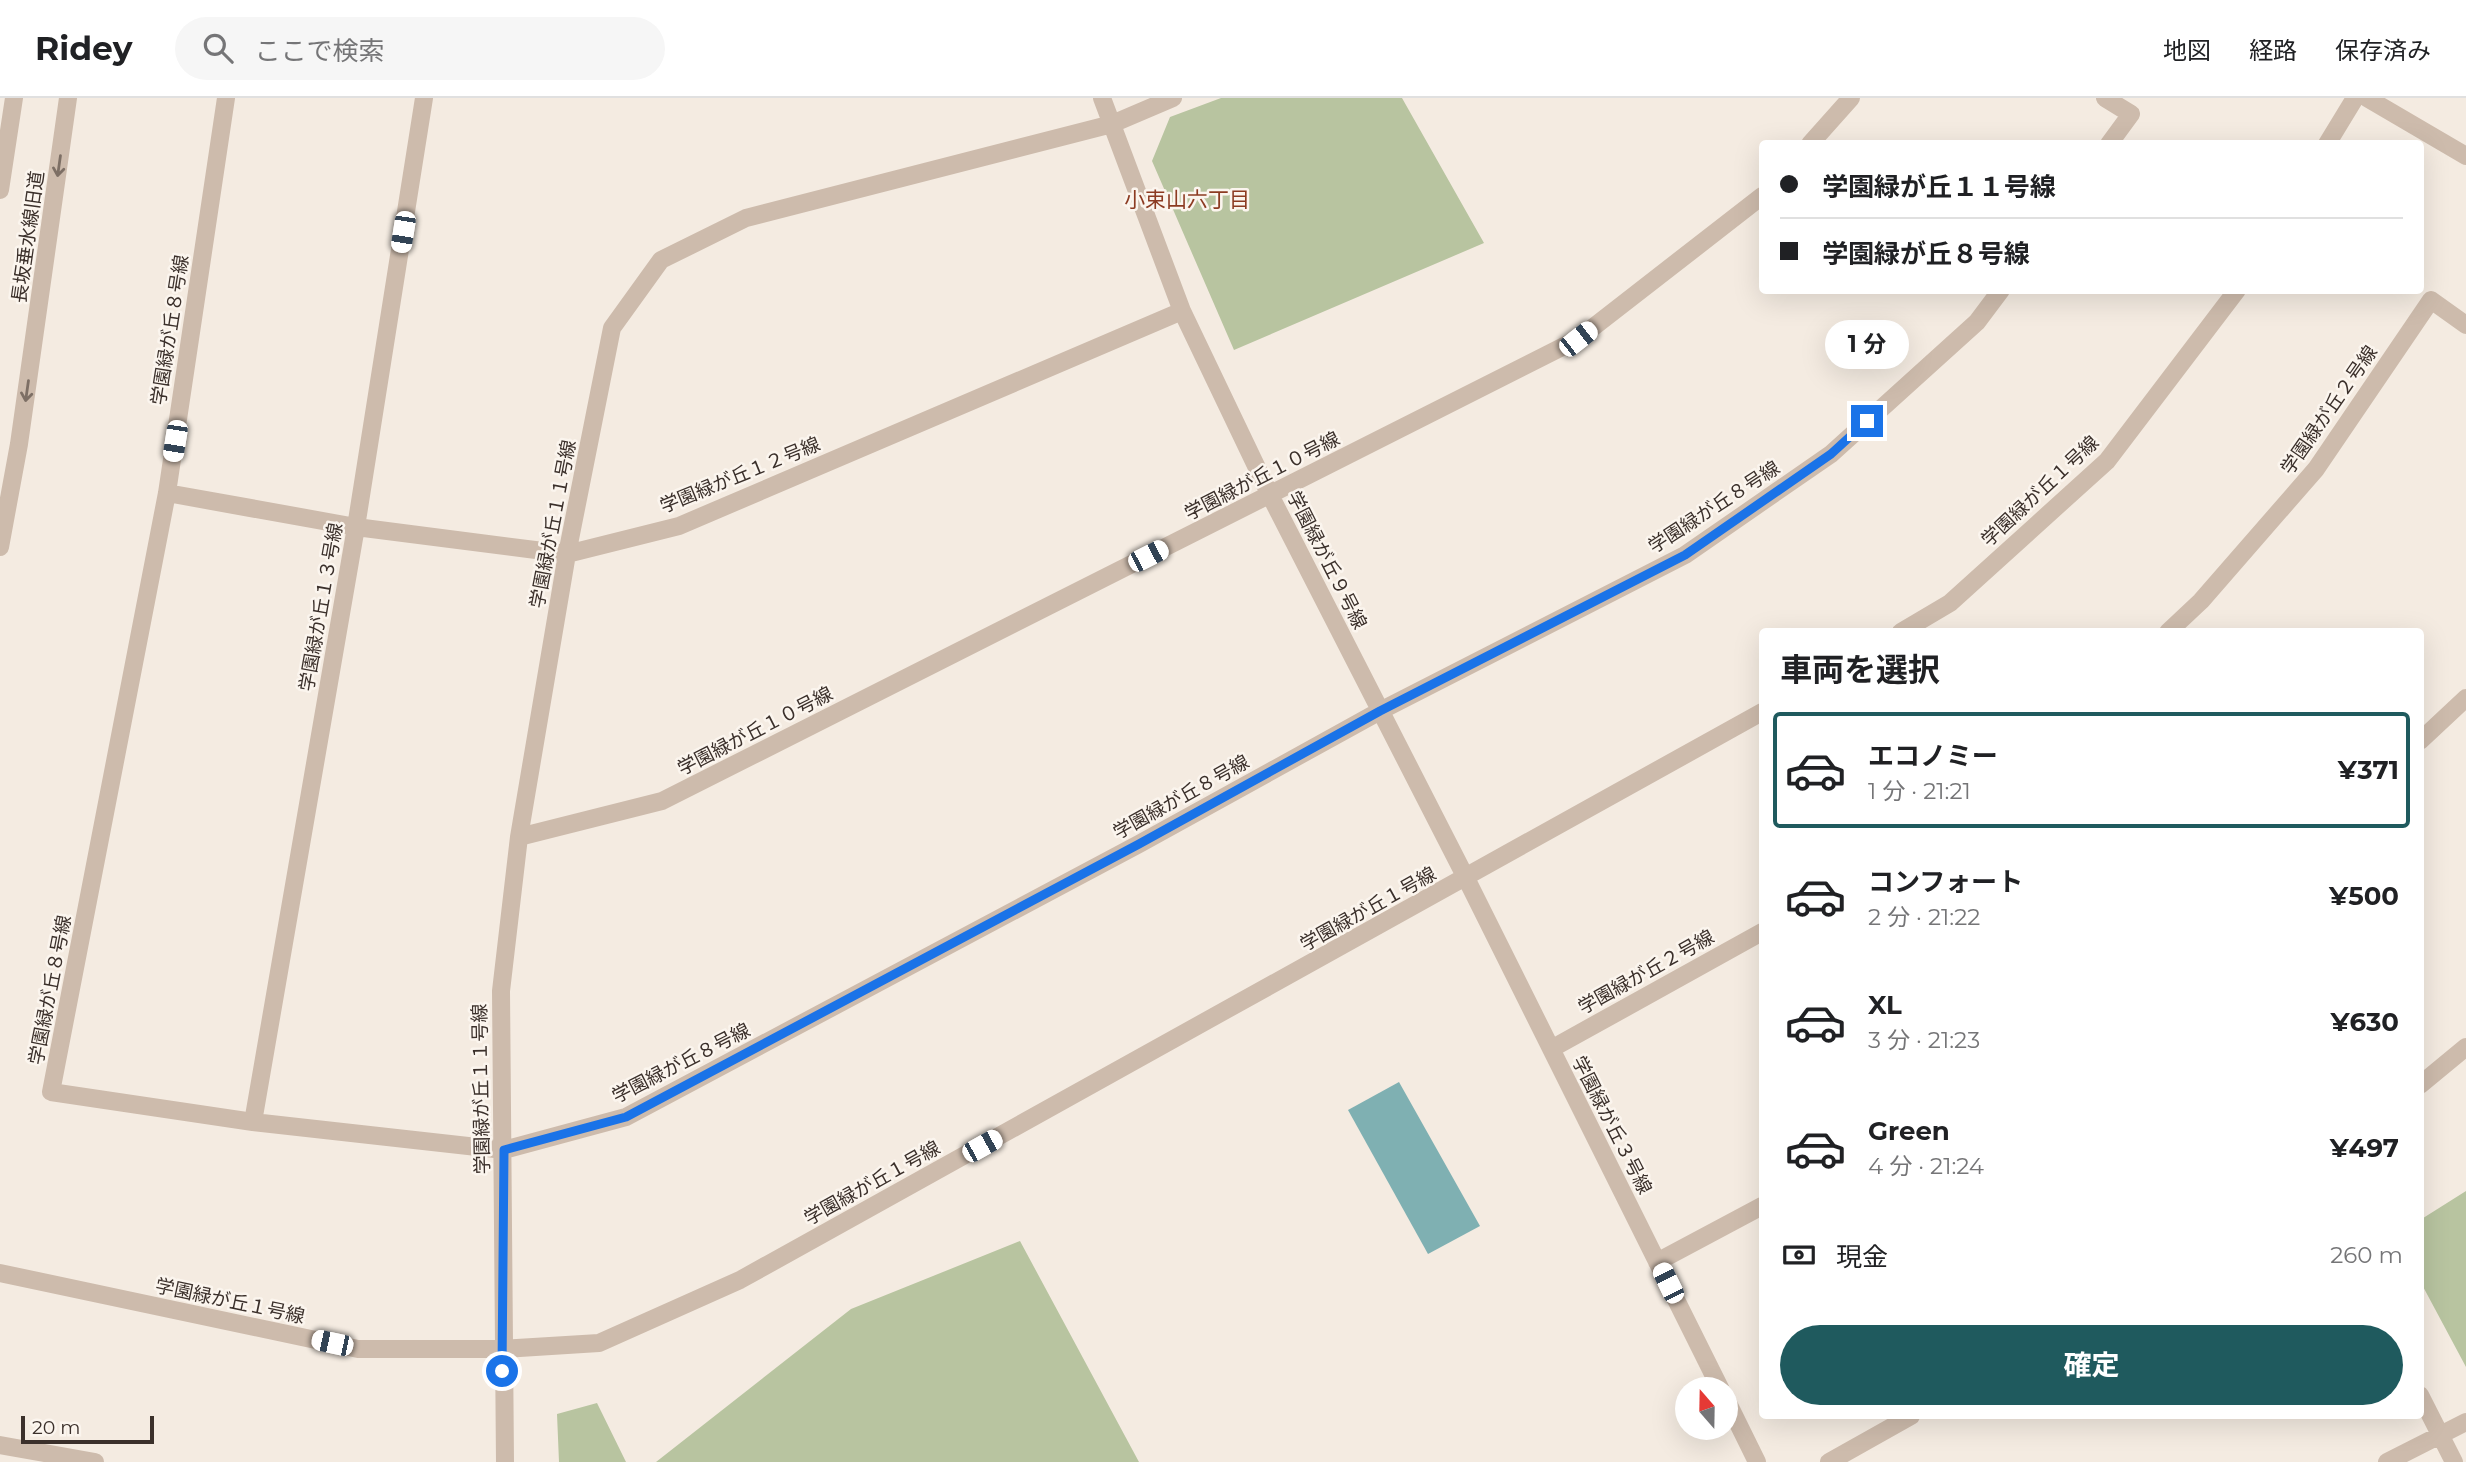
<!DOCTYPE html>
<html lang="ja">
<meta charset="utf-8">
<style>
:root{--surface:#fff;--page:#f6f6f6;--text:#202124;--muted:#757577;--line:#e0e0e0;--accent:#1f5a5e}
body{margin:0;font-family:Montserrat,"Noto Sans JP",sans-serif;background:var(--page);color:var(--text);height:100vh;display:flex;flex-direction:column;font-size:26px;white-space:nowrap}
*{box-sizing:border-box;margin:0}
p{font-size:23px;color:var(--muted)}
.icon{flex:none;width:38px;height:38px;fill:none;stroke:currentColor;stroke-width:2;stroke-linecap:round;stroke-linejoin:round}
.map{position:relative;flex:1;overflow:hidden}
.details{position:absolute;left:1759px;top:530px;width:665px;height:791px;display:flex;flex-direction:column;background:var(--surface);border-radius:7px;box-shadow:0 7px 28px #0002}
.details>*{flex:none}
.guide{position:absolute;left:1759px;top:42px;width:665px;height:154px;border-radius:7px;box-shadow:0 7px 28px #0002;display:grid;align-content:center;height:154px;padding:0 21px;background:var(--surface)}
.needle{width:46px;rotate:340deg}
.controls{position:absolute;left:1675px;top:1279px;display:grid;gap:14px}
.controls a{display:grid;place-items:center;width:63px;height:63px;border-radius:50%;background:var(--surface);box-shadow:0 7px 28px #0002;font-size:35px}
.scale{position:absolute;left:21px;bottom:18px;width:133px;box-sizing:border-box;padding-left:7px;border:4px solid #3b302b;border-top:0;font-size:19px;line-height:24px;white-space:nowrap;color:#3b302b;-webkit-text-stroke:5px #fbf5ee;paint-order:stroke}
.end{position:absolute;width:32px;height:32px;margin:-16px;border:9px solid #1a73e8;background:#fff;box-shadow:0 0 0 4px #fff}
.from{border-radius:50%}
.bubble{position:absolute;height:49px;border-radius:24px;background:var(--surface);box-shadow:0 7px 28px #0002;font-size:23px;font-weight:700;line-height:49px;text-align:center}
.car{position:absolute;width:21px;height:42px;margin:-21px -10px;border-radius:9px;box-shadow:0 0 5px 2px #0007;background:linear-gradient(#fff 24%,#345 0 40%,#fff 0 76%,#345 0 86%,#fff 0)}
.guide b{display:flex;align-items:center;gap:24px;height:66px;font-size:26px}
.guide b+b{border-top:2px solid var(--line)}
.guide i{width:18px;height:18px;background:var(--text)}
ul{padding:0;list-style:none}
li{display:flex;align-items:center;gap:21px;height:116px;margin:0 14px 10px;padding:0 7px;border:4px solid transparent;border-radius:7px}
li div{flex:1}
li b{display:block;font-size:26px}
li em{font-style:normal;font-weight:700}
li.active{border-color:var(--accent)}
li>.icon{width:63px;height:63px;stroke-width:1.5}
h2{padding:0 21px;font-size:32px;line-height:84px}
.pay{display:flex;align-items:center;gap:18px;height:77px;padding:0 21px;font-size:26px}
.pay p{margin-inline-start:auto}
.primary-button{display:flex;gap:14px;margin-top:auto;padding:14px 21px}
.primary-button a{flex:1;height:80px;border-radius:42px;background:var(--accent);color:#fff;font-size:28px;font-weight:700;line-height:80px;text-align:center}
header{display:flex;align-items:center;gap:42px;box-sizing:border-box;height:98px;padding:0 35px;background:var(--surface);border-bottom:2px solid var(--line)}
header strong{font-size:33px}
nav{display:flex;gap:38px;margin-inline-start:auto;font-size:24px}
.search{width:490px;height:63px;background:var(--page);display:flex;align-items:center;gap:18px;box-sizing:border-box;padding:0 24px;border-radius:38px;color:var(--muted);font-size:26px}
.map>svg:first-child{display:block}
.green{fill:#b8c4a0}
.water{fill:#7fb0b2}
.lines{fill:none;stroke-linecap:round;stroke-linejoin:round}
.minor{stroke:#cdbbac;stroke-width:18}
.oneway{stroke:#7d6f65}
.route{stroke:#1a73e8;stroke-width:9}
.labels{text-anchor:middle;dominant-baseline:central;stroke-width:5;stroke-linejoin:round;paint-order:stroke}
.street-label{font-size:19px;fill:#3b302b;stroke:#fbf5ee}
.neighbourhood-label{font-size:21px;fill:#8c3b22;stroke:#fbf5ee}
</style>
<header>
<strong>Ridey</strong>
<div class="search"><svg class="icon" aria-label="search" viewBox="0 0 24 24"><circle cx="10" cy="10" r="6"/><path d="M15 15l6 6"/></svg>ここで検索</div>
<nav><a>地図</a><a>経路</a><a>保存済み</a></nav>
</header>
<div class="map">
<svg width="2466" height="1364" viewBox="0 0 2466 1364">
<rect width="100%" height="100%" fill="#f4ebe1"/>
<path class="green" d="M1221 0H1402L1484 145 1234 252 1152 63 1170 19Z
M2466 1093V1269L2420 1183V1122Z
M1020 1143 1139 1364H656L851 1211Z
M597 1305 626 1364H559L557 1316Z"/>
<path class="water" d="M1399 984 1480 1128 1428 1156 1348 1012Z"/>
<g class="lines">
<path class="minor" d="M226 0 167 395 51 994 253 1024 504 1052 626 1019 1139 746 1380 613 1685 457 1831 356 1977 224 2001 192
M1102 0 1182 213 1270 397 1466 780 1721 1292
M2105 0 2131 16 2109 46
M2367 0 2466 58
M1810 46 1851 0
M2327 46 2355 0
M0 92 14 0
M167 395 356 429 567 456 679 428 1182 213
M0 449 19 346 68 0
M1901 534 1950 505 2107 363 2237 192
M2168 534 2201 503 2316 371 2431 202 2466 227
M2420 643 2466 600
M519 739 662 703 1578 241 1762 98
M1551 951 1762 834
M2420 987 2466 949
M253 1024 356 429 424 0
M1657 1164 1762 1108
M0 1175 358 1251H502L599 1245 740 1182 1762 614
M2420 1297 2454 1364
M1726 1301 1757 1364
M0 1347 95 1364
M505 1364 501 893 519 739 567 456 612 230 661 162 746 120 1112 26 1173 0
M1829 1364 1911 1318
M2387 1364 2466 1324"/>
</g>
<defs><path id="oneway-shaft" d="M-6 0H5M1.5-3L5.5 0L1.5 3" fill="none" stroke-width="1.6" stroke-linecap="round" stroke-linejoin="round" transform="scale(1.75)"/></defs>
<g class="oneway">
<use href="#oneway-shaft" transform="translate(59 68) rotate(98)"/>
<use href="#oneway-shaft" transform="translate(27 293) rotate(98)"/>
</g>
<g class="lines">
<path class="route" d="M502 1273 504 1052 626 1019 1139 746 1380 613 1685 457 1831 356 1867 323"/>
</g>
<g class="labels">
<g class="street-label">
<text transform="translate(28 139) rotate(-82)">長坂垂水線旧道</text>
<text transform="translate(170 232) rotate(-81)">学園緑が丘８号線</text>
<text transform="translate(2329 312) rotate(-55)">学園緑が丘２号線</text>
<text transform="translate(740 377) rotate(-22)">学園緑が丘１２号線</text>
<text transform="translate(1262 378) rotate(-27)">学園緑が丘１０号線</text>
<text transform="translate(2040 393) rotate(-43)">学園緑が丘１号線</text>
<text transform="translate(1714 409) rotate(-33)">学園緑が丘８号線</text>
<text transform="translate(553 426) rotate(-79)">学園緑が丘１１号線</text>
<text transform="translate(1327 462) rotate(63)">学園緑が丘９号線</text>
<text transform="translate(321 509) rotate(-80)">学園緑が丘１３号線</text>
<text transform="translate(755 633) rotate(-27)">学園緑が丘１０号線</text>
<text transform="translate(1181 699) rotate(-29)">学園緑が丘８号線</text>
<text transform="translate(1368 811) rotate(-29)">学園緑が丘１号線</text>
<text transform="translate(1646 874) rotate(-29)">学園緑が丘２号線</text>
<text transform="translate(50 892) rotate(-79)">学園緑が丘８号線</text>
<text transform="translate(681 965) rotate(-27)">学園緑が丘８号線</text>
<text transform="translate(481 991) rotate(-91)">学園緑が丘１１号線</text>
<text transform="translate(1612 1027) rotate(63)">学園緑が丘３号線</text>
<text transform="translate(872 1085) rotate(-29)">学園緑が丘１号線</text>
<text transform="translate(230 1203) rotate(12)">学園緑が丘１号線</text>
</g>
<g class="neighbourhood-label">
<text x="1187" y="101">小束山六丁目</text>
</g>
</g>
</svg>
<div class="controls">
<a><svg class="needle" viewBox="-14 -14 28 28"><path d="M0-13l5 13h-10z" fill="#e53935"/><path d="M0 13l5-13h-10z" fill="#757577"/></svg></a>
</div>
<div class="scale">20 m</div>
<i class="end from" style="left:502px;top:1273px"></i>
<i class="end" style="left:1867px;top:323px"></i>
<div class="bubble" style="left:1825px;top:222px;width:84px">1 分</div>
<i class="car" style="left:403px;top:134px;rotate:189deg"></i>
<i class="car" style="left:1578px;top:241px;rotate:52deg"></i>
<i class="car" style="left:175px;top:343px;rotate:189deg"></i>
<i class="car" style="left:1148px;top:458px;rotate:63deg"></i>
<i class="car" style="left:982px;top:1048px;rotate:61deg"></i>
<i class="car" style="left:1668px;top:1185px;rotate:334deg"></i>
<i class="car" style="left:332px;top:1245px;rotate:282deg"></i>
<div class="guide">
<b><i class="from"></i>学園緑が丘１１号線</b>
<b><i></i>学園緑が丘８号線</b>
</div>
<section class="details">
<h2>車両を選択</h2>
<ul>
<li class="active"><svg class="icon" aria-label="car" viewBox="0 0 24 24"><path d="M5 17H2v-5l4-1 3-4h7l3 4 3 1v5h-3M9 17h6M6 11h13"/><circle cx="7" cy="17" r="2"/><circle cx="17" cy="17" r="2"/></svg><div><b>エコノミー</b><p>1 分 · 21:21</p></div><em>¥371</em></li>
<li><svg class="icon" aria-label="car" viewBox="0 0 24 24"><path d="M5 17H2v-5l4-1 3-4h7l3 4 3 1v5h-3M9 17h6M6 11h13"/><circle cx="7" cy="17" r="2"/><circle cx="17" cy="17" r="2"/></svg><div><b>コンフォート</b><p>2 分 · 21:22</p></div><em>¥500</em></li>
<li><svg class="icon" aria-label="car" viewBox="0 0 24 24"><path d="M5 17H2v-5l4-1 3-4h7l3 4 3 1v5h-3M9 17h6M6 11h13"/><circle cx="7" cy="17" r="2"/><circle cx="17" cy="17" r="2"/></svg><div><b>XL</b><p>3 分 · 21:23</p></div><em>¥630</em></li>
<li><svg class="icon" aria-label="car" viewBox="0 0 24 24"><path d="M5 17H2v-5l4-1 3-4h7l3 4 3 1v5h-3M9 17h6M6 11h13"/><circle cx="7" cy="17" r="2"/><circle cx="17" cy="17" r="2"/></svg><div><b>Green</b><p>4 分 · 21:24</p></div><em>¥497</em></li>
</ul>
<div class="pay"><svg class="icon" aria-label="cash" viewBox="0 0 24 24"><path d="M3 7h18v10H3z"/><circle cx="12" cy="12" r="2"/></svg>現金<p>260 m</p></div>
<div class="primary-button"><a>確定</a></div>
</section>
</div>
